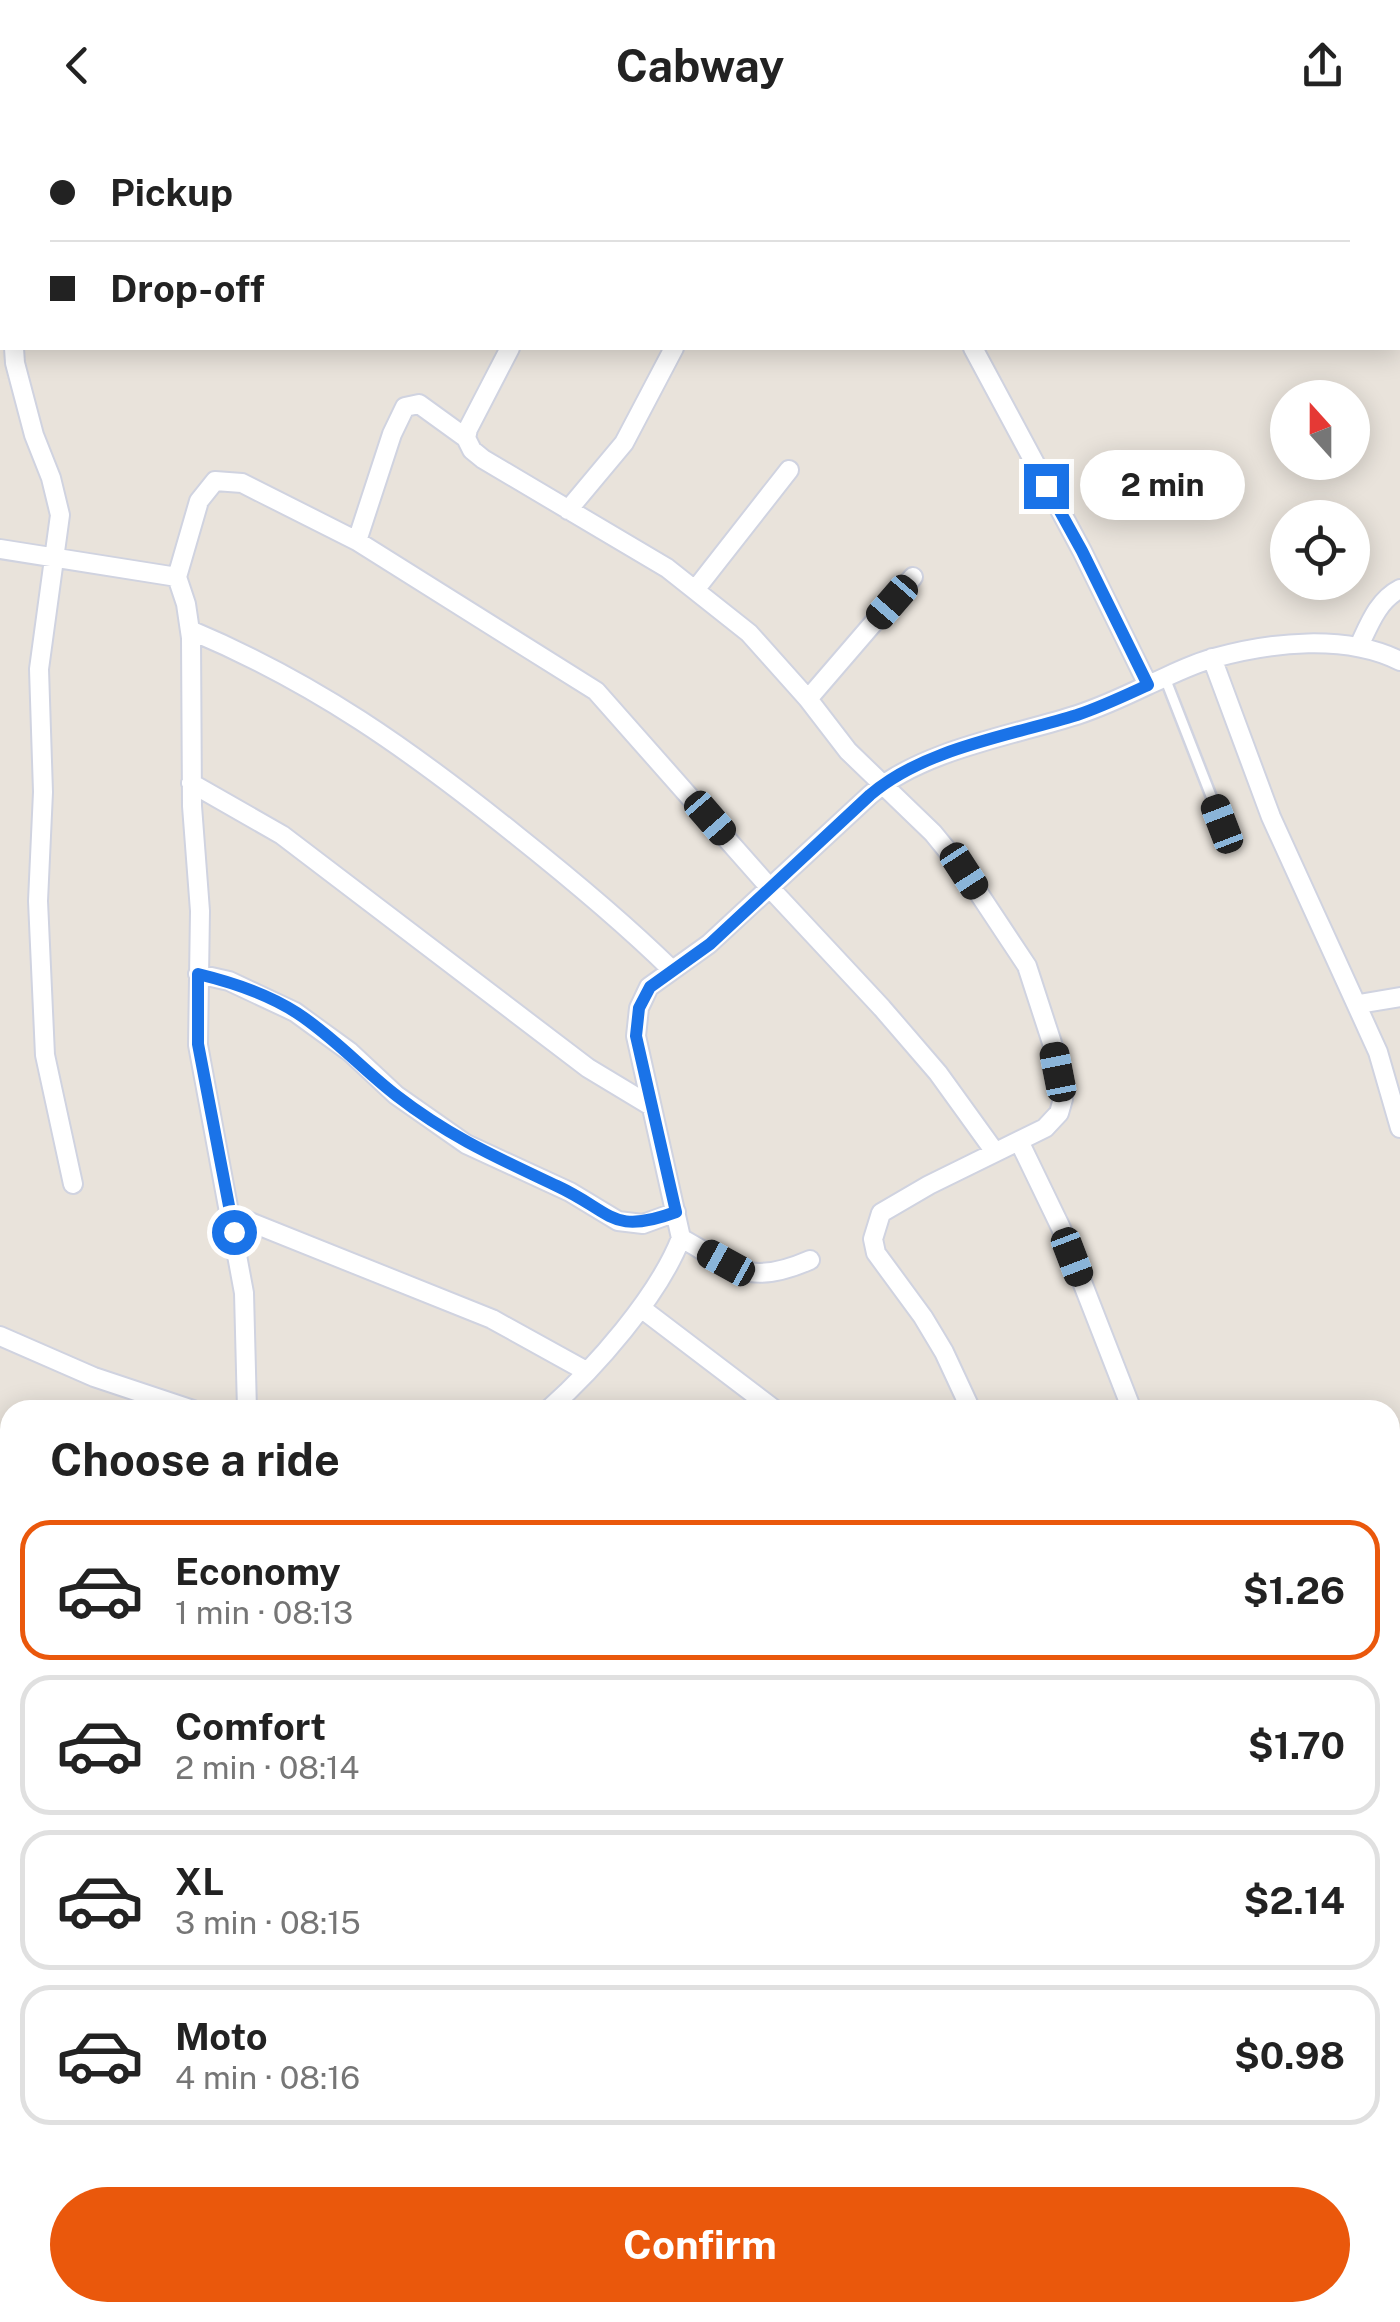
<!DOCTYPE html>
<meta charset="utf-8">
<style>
:root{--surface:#fff;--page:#f6f6f6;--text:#222;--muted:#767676;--line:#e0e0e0;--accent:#ea580c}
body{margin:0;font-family:"Public Sans",sans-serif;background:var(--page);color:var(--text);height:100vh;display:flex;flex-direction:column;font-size:38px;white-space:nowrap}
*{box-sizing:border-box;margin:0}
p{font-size:32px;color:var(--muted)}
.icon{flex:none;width:55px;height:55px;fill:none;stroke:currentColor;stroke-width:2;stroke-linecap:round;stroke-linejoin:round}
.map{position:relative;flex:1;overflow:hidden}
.panel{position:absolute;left:0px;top:1270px;width:1400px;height:922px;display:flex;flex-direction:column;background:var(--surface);border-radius:30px 30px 0 0;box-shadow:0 5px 25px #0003}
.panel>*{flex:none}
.top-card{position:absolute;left:0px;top:0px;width:1400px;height:220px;box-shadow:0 5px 25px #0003;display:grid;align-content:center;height:220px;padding:0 50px;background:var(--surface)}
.needle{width:65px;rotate:339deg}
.controls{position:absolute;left:1270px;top:250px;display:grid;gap:20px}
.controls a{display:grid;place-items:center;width:100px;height:100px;border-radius:50%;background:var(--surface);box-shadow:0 5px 25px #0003;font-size:50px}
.end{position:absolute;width:45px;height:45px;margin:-22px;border:12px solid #1a73e8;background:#fff;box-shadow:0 0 0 5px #fff}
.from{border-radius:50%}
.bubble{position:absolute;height:70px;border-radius:35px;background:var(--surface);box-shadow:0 5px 25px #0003;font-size:32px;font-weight:700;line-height:70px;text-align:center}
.car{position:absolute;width:30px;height:60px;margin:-30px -15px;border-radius:12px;box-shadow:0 0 8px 2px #0007;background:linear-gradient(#222 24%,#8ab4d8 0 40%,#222 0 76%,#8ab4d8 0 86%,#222 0)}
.top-card b{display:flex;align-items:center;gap:35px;height:95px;font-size:38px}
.top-card b+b{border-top:2px solid var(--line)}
.top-card i{width:25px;height:25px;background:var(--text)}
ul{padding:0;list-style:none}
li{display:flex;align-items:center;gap:30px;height:140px;margin:0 20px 15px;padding:0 30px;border:5px solid var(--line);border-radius:30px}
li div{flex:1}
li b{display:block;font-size:38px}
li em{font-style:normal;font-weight:700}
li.on{border-color:var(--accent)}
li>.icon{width:90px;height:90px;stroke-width:1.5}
h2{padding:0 50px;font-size:45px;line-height:120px}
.action{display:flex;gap:20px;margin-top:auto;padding:20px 50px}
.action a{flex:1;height:115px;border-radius:60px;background:var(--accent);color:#fff;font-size:40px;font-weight:700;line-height:115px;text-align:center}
header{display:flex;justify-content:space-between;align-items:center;height:130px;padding:0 50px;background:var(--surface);font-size:45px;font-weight:700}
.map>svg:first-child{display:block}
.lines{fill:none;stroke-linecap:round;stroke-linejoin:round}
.lane-casing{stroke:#d0d3e0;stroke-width:14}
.street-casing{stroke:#d0d3e0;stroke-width:22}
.lane{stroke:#fff;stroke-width:9}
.street{stroke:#fff;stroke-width:18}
.route{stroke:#1a73e8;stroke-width:12}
</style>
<header><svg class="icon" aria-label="back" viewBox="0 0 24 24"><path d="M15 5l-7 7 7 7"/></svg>Cabway<svg class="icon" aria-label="share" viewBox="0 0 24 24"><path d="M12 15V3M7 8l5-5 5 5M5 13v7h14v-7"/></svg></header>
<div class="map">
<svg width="1400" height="2192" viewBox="0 0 1400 2192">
<rect width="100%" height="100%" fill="#e9e3db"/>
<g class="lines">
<g class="lane-casing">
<path id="lane" d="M1165 548 1222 694"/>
</g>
<g class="street-casing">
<path id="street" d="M868 0V2
M1066 0V2
M1288 0V2
M129 2 130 0
M450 2 451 0
M618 2 620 0
M0 169 2 176
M14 218 15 233 34 305 51 348 60 385 39 539 43 662 38 771 45 925 73 1054
M510 218 468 299 466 308 472 320 483 329 667 438 749 503 808 569 848 621 933 703 964 741 1027 836 1053 916 1063 969 1059 983 1045 998 929 1055 881 1083 873 1109 876 1123 923 1187 944 1222 971 1280
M973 218 1082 421 1148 555C1169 546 1191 534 1214 528 1271 512 1346 504 1400 531
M568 380 624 313 674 218
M357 411 392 304 405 277 419 274 466 308
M0 419 177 447
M695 460 789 340
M190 500C316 553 410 620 516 705 570 748 622 791 671 839
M1359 516C1369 495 1378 470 1400 459
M1212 528 1271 687 1378 922 1400 998
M808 569 913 447
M191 653 282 705 588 938 651 976
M198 844 229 851 295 882 350 922 396 965 466 1014 570 1062 618 1091 643 1094 676 1082
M1359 874 1400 867
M1019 1011 1061 1098 1132 1280
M230 1084 492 1189 586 1241
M681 1108C735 1138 748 1157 810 1130
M641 1178 775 1280
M0 1206 94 1247 193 1280
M247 1280 244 1163 198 915 200 781 192 676 191 508 186 474 177 447 199 371 215 351 242 353 357 411 596 561 771 759 882 878 938 943 995 1022
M548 1280C595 1238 658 1167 681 1108L636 906 639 878 649 857 709 814 870 665C922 620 1011 606 1077 585 1101 577 1125 566 1148 555
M0 1399 10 1403
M0 1571 10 1576
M1390 1676 1400 1671
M0 1745 10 1748
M0 1930 10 1939
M0 2034 10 2031
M1390 2040 1400 2014
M1390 2141 1400 2157
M632 2182 643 2184
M300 2192 301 2182
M420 2192 422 2182"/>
</g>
<use href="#lane" class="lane"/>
<use href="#street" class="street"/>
</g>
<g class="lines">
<path class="route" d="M234 1102 198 914V844C231 852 268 864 297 883 334 907 363 940 397 966 450 1007 498 1028 557 1056 613 1082 611 1106 676 1082L636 906 639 878 650 857 710 814 870 665C925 618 1009 606 1077 585 1101 577 1124 566 1148 555L1082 421 1046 356"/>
</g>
</svg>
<div class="controls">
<a><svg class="needle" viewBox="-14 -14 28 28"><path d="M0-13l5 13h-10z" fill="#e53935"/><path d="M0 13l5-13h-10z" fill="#767676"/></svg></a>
<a><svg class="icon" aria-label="locate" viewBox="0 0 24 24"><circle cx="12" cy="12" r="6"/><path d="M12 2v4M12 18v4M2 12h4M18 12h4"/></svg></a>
</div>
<i class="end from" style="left:234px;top:1102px"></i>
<i class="end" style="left:1046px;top:356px"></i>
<div class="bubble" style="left:1080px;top:320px;width:165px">2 min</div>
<i class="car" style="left:892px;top:472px;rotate:221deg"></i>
<i class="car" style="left:710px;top:688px;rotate:139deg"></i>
<i class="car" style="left:1222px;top:694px;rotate:339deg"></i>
<i class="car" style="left:964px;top:741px;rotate:147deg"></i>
<i class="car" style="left:1058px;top:942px;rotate:349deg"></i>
<i class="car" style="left:1072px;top:1127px;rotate:159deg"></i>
<i class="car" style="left:726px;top:1133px;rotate:299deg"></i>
<div class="top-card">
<b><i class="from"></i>Pickup</b>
<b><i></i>Drop-off</b>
</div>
<section class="panel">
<h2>Choose a ride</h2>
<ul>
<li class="on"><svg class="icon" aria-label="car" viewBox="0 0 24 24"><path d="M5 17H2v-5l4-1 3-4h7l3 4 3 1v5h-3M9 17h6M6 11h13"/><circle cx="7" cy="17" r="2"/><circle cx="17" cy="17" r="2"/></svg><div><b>Economy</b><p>1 min · 08:13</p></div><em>$1.26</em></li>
<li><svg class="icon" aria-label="car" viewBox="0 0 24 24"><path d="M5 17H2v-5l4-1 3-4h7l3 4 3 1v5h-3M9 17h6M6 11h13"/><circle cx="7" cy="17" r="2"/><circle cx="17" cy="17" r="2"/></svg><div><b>Comfort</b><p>2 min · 08:14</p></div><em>$1.70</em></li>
<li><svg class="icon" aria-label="car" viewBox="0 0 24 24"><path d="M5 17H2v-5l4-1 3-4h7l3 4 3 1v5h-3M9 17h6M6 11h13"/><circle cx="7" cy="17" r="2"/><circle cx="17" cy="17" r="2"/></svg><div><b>XL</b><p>3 min · 08:15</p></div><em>$2.14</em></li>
<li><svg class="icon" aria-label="car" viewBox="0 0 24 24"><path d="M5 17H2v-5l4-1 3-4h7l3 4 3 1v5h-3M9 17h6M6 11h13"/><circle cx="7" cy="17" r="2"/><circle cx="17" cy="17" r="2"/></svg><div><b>Moto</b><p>4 min · 08:16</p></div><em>$0.98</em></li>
</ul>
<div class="action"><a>Confirm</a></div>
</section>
</div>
